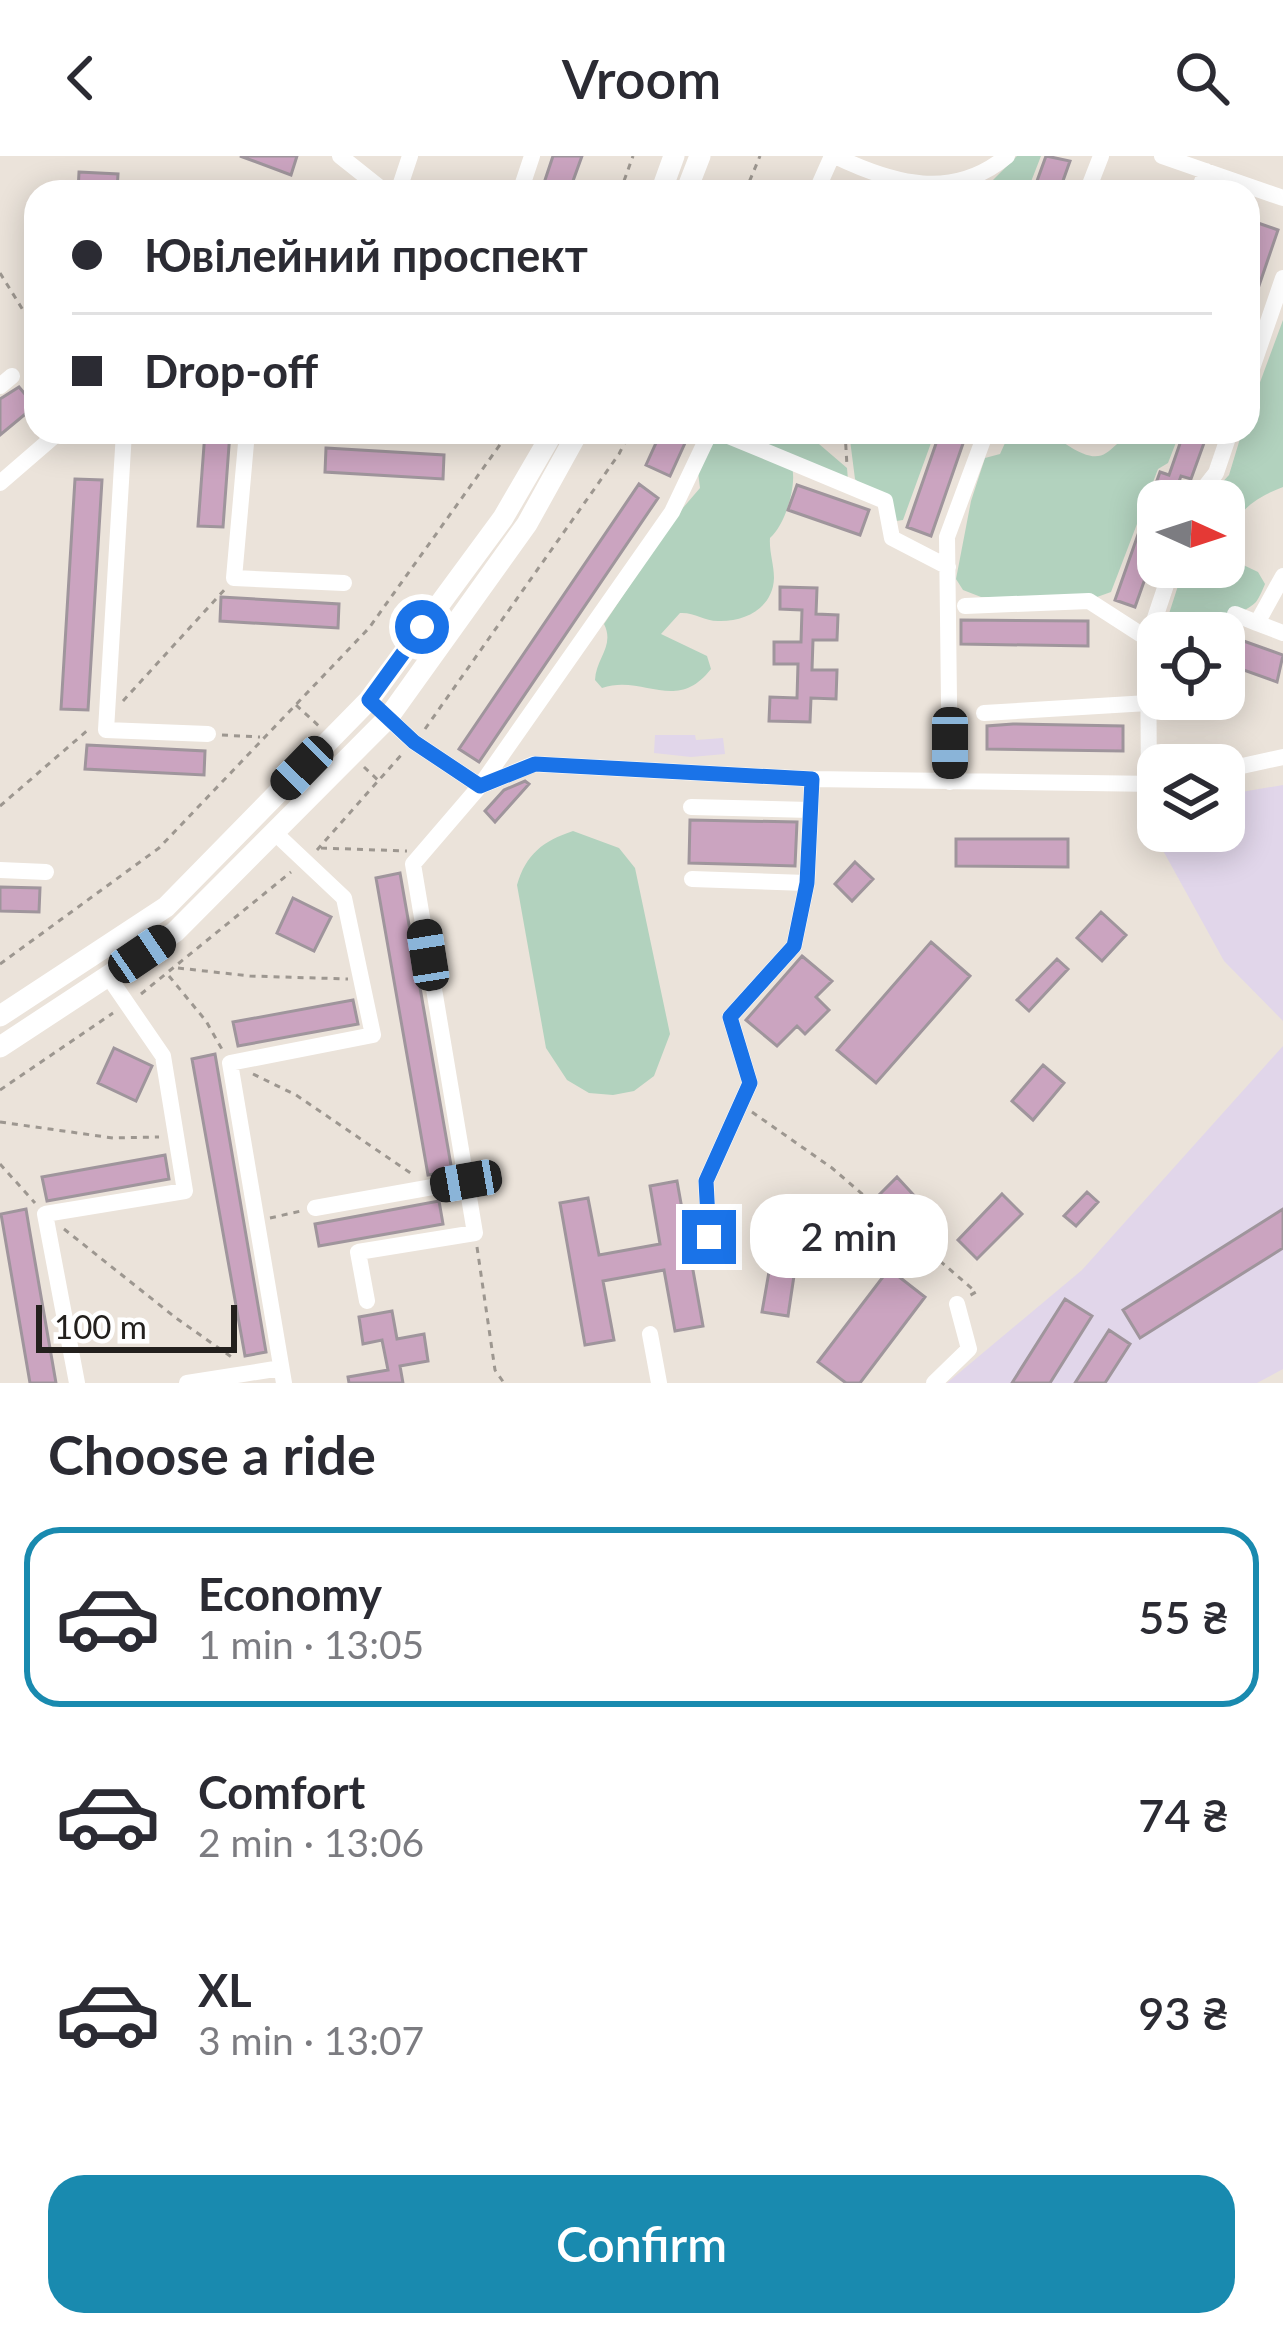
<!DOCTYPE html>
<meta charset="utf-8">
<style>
:root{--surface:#fff;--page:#f2f2f3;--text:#2b2b33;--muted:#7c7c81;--line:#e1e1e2;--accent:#198aaf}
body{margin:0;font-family:Lato,sans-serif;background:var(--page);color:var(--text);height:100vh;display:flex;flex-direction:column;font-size:45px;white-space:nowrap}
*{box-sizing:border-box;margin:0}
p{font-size:39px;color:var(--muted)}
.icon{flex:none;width:66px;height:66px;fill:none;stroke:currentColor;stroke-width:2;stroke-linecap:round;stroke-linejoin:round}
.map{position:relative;height:1227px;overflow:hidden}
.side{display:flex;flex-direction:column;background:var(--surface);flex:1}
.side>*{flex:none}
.banner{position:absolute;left:24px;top:24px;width:1236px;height:264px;border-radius:36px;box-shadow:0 6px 30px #0003;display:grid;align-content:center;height:264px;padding:0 48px;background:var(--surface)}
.needle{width:78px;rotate:93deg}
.buttons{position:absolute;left:1137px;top:324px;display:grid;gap:24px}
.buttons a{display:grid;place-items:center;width:108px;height:108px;border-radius:24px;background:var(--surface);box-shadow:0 6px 30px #0003;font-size:60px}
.scale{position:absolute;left:36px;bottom:30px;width:201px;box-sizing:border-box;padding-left:12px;border:6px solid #23201d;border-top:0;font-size:33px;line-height:42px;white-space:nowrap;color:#23201d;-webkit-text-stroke:9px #fff;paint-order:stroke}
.end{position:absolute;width:54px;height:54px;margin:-27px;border:15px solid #1a73e8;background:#fff;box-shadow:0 0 0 6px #fff}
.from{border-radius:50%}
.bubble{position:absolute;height:84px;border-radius:36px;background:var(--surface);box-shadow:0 6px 30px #0003;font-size:39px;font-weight:600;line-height:84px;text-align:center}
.car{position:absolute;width:36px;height:72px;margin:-36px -18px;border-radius:15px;box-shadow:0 0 9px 3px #0007;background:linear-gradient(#222 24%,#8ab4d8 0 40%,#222 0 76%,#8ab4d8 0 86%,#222 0)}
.banner b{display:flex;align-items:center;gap:42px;height:114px;font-size:45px}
.banner b+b{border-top:3px solid var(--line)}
.banner i{width:30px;height:30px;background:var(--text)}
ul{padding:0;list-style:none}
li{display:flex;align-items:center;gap:36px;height:180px;margin:0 24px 18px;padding:0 24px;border:6px solid transparent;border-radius:36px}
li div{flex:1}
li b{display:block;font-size:45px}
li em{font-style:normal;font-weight:600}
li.selected{border-color:var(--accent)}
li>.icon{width:108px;height:108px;stroke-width:1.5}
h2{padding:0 48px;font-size:54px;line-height:144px}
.button{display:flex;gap:24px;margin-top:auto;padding:24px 48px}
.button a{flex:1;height:138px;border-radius:36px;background:var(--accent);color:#fff;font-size:48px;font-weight:600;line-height:138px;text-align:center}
header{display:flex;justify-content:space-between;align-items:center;height:156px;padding:0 48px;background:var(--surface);font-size:54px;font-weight:600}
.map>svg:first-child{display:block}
.industrial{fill:#e1d6ea}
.green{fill:#b2d2be}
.building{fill:#cba4c0;stroke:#9f959c;stroke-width:3}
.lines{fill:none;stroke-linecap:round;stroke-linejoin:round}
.path{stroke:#9d9790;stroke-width:3;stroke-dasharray:6 6;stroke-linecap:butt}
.minor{stroke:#fff;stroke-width:16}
.major{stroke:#fff;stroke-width:21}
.route{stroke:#1a73e8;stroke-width:15}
</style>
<header><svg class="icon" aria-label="back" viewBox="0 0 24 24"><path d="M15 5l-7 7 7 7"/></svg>Vroom<svg class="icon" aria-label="search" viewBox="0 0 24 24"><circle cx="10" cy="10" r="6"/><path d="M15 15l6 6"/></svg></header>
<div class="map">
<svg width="1283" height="1227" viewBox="0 0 1283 1227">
<rect width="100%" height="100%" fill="#ebe3da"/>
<path class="industrial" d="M655 579H695L696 584 723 582 725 598 691 601 654 597Z
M1283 629V865L1224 805 1155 680 1158 655V675H1224V639Z
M1283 890V1213L1257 1227H947L1082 1114Z"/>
<path class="green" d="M1017 0H1041L1027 36H954L991 26Z
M1283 164V331C1254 342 1237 356 1224 384V345H1205L1229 319 1242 276H1248V259Z
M728 276H805L847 312 848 324Z
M849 276H935L903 364 896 365 855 323Z
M1010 276H1064V287C1113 320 1106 282 1140 276 1153 274 1167 276 1180 276L1168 307 1158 313 1111 436 1097 441H981L963 434 956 423 971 345 985 302 1000 298Z
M714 278 792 311C797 330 785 369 770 382 769 396 774 408 774 422 773 452 745 466 718 465 704 465 694 456 680 457L661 478 707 500 711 513C676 558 644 518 602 532L595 524C596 502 615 490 604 468L676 360 700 332 698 316Z
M1224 384 1237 406 1258 416 1265 428C1264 431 1258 444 1256 446 1242 460 1191 478 1172 475L1167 464 1184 411H1224Z
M573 675 619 692 635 712 670 878 654 920 634 935 613 939 589 937 567 924 546 892 517 729C526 698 543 685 573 675Z"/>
<path class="building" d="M240 0H297L291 19Z
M553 0H582L569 36H541Z
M1046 0 1070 5 1059 36H1033Z
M79 16 118 18 117 36H78Z
M1258 67 1278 74 1250 156 1248 94Z
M19 231 35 250 0 279V243Z
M205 276H230L223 371 198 370Z
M661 276H690L670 320 646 309Z
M940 276H967L931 380 907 371Z
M1184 276H1208L1191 323 1181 320 1172 345H1158V386L1135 451 1115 444 1160 316 1169 319Z
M326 292 444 299 443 323 325 316Z
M75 323 102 324 88 554 61 553Z
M639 328 658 342 479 606 459 593Z
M797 329 869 354 860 379 788 354Z
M780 431 817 432 816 458 838 459 837 484H813L812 514H837L836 543 811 542 810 566 769 565 770 541 797 542 798 508H774V486H801L802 454 780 453Z
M221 441 339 448 338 472 220 465Z
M961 464 1088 465V490L961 488Z
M1224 478 1283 499 1277 526 1224 507Z
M1013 568 1123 570V595L987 593V570Z
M87 589 205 595 204 619 85 613Z
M525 625 529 628 495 666 485 655 504 634Z
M690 664 797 666 795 710 689 707Z
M956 683H1068V711L956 710Z
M855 706 873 723 852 745 835 728Z
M400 717 452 1015 428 1019 376 722Z
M0 731 40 732 39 756 0 755Z
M293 742 331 761 314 795 277 777Z
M1101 756 1126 779 1102 805 1077 782Z
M931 786 970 820 876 927 837 894Z
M802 800 832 825 816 841 829 854 805 878 797 870 777 890 746 864Z
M1057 803 1068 813 1029 855 1017 844Z
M353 844 358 868 238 890 233 866Z
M114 892 152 910 136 945 98 927Z
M215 898 266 1196 245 1200 192 903Z
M1043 909 1064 927 1033 964 1012 945Z
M165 999 169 1023 47 1045 42 1021Z
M897 1021 931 1058 910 1077 876 1042Z
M677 1025 703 1170 675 1175 664 1114 603 1125 614 1184 585 1189 560 1047 588 1042 599 1099 660 1088 650 1030Z
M1087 1036 1098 1046 1076 1070 1064 1060Z
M1002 1038 1022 1058 977 1103 958 1084Z
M802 1040 812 1086 787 1092 777 1045Z
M439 1045 443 1068 319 1090 315 1068Z
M26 1053 29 1071 56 1227H30L1 1058Z
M1283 1053V1092L1140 1182 1123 1154Z
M770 1110 795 1113 788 1160 762 1156Z
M889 1113 925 1141 860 1227H846L818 1206Z
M1065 1143 1092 1160 1050 1227H1012Z
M392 1155 397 1183 424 1178 428 1205 400 1210 403 1227H349L348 1221 388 1214 382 1184 363 1188 359 1161Z
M1109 1174 1130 1188 1105 1227H1075Z"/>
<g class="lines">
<path class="path" d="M620 36 633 0
M745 36 760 0
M0 117 36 175
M845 276 847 310
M123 545 226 432
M296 549 320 571
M425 573 619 298 630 276
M222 579 260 581
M364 611 379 625
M0 650 89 573
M321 692 407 695
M317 694 402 598
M0 808 159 692 369 472 509 276
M178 812 250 820 348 823
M169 820 206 865 223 895
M141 838 291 716
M253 918 296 939 412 1018
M0 934 113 857
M752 956 832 1012 976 1136 969 1140
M0 966 113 982 159 981
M0 1008 35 1047
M270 1062 301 1055
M64 1073 176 1162 233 1202
M477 1091 495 1214 504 1227"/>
<path class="minor" d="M340 0 379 31
M835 0C893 28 953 45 1007 0
M1162 0 1283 42
M359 36 379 31 398 36
M398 36 410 0
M520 36 532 0
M816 36 832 0
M1087 36 1101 0
M1198 36 1206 15
M1248 224 1283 122
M0 230 12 220
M124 276 106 574 208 578
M247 276 234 422 344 427
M527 276 551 279
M719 276 885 345 892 382 948 411
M0 327 59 276
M1194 345 1216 317 1230 276
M965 450 1089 445 1148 483
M1235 458 1257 467 1283 420
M1257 467 1283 477
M984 557 1148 547
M388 562 414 586 480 630 534 608 812 623 1158 628
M1224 614 1283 601
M950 626 947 381 986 276
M1149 630 1148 483 1172 411
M691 651 810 654
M274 676 344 742 373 879 230 907 284 1227
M0 714 46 716
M692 723 807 727
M315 1052 466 1025
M709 1081 706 1025 750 927 730 861 794 790 807 727 812 623
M367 1145 358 1096 475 1077 413 708 480 630 672 356 710 276
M650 1178 659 1227
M77 1227 45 1058 185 1035 163 900 108 820
M187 1227 281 1212
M934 1227 969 1193 957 1148"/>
<path class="major" d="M661 36 674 0
M686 36 700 0
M0 860 166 751 369 544 503 362 553 276
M0 891 175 776 388 562 527 368 578 276"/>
</g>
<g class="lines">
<path class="route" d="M422 471 369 544 414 586 480 630 535 608 812 623 807 727 794 790 730 861 750 927 706 1025 709 1081"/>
</g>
</svg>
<div class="buttons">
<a><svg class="needle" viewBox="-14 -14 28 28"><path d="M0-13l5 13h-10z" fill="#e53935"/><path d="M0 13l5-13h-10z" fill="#7c7c81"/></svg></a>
<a><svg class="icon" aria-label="locate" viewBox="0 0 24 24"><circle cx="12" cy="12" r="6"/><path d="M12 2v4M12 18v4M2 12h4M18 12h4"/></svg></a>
<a><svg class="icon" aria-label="layers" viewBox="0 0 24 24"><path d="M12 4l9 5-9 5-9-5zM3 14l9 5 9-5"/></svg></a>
</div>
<div class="scale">100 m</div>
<i class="end from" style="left:422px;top:471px"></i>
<i class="end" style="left:709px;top:1081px"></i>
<div class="bubble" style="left:750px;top:1038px;width:198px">2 min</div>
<i class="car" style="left:950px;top:587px;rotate:180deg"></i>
<i class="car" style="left:302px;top:612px;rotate:224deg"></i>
<i class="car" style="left:142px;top:798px;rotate:56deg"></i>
<i class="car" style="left:428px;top:799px;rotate:351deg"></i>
<i class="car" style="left:466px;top:1025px;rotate:260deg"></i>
<div class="banner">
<b><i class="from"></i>Ювілейний проспект</b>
<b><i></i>Drop-off</b>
</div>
</div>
<section class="side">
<h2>Choose a ride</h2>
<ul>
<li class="selected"><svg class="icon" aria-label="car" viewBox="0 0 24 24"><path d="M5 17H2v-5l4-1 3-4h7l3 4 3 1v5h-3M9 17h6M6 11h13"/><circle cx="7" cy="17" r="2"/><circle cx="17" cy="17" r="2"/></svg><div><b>Economy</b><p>1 min · 13:05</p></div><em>55 ₴</em></li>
<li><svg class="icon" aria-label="car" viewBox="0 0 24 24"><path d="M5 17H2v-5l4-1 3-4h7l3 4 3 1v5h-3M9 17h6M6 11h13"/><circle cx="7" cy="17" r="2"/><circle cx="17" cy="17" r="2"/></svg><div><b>Comfort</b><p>2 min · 13:06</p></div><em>74 ₴</em></li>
<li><svg class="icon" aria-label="car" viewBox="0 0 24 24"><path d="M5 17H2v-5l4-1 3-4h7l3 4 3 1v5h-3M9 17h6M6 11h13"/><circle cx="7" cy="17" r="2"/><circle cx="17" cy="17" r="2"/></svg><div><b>XL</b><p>3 min · 13:07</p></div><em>93 ₴</em></li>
</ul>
<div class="button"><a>Confirm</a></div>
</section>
